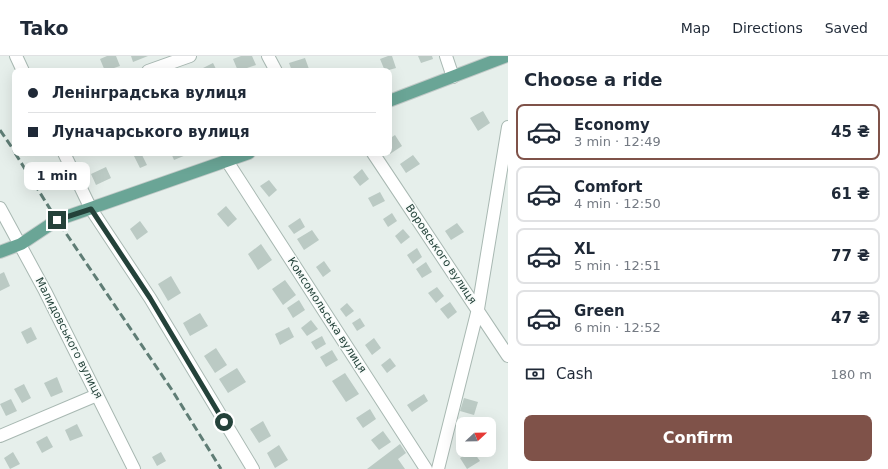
<!DOCTYPE html>
<meta charset="utf-8">
<style>
:root{--surface:#fff;--page:#f6f6f7;--text:#1f2937;--muted:#747a83;--line:#e0e1e3;--accent:#7f5249}
body{margin:0;font-family:"DejaVu Sans",sans-serif;background:var(--page);color:var(--text);height:100vh;display:flex;flex-direction:column;font-size:15px;white-space:nowrap}
*{box-sizing:border-box;margin:0}
p{font-size:13px;color:var(--muted)}
.icon{flex:none;width:22px;height:22px;fill:none;stroke:currentColor;stroke-width:2;stroke-linecap:round;stroke-linejoin:round}
.map{position:relative;flex:1;overflow:hidden}
.sheet{display:flex;flex-direction:column;background:var(--surface);width:380px}
.sheet>*{flex:none}
.banner{position:absolute;left:12px;top:12px;width:380px;height:88px;border-radius:8px;box-shadow:0 4px 16px #0002;display:grid;align-content:center;height:88px;padding:0 16px;background:var(--surface)}
.needle{width:26px;rotate:68deg}
.controls{position:absolute;left:456px;top:361px;display:grid;gap:8px}
.controls a{display:grid;place-items:center;width:40px;height:40px;border-radius:8px;background:var(--surface);box-shadow:0 4px 16px #0002;font-size:20px}
.end{position:absolute;width:18px;height:18px;margin:-9px;border:5px solid #24423a;background:#fff;box-shadow:0 0 0 2px #fff}
.from{border-radius:50%}
.bubble{position:absolute;height:28px;border-radius:8px;background:var(--surface);box-shadow:0 4px 16px #0002;font-size:13px;font-weight:700;line-height:28px;text-align:center}
.banner b{display:flex;align-items:center;gap:14px;height:38px;font-size:15px}
.banner b+b{border-top:1px solid var(--line)}
.banner i{width:10px;height:10px;background:var(--text)}
ul{padding:0;list-style:none}
li{display:flex;align-items:center;gap:12px;height:56px;margin:0 8px 6px;padding:0 8px;border:2px solid var(--line);border-radius:8px}
li div{flex:1}
li b{display:block;font-size:15px}
li em{font-style:normal;font-weight:700}
li.on{border-color:var(--accent)}
li>.icon{width:36px;height:36px;stroke-width:1.5}
h2{padding:0 16px;font-size:18px;line-height:48px}
.pay{display:flex;align-items:center;gap:10px;height:44px;padding:0 16px;font-size:15px}
.pay p{margin-inline-start:auto}
.cta{display:flex;gap:8px;margin-top:auto;padding:8px 16px}
.cta a{flex:1;height:46px;border-radius:8px;background:var(--accent);color:#fff;font-size:16px;font-weight:700;line-height:46px;text-align:center}
header{display:flex;align-items:center;gap:24px;box-sizing:border-box;height:56px;padding:0 20px;background:var(--surface);border-bottom:1px solid var(--line)}
header strong{font-size:19px}
nav{display:flex;gap:22px;margin-inline-start:auto;font-size:14px}
main{display:flex;flex:1;min-height:0}
.map>svg:first-child{display:block}
.building{fill:#bbcac4}
.lines{fill:none;stroke-linecap:round;stroke-linejoin:round}
.minor-casing{stroke:#a8b8b2;stroke-width:14}
.major-casing{stroke:#c2cac8;stroke-width:14}
.minor{stroke:#fff;stroke-width:12}
.major{stroke:#6aa596;stroke-width:12}
.rail{stroke:#5f7d75;stroke-width:3;stroke-dasharray:8 4;stroke-linecap:butt}
.route{stroke:#24423a;stroke-width:5}
.labels{text-anchor:middle;dominant-baseline:central;stroke-width:3;stroke-linejoin:round;paint-order:stroke}
.street-label{font-size:11px;fill:#24423a;stroke:#f7fbf9}
</style>
<header>
<strong>Tako</strong>
<nav><a>Map</a><a>Directions</a><a>Saved</a></nav>
</header>
<main>
<div class="map">
<svg width="508" height="413" viewBox="0 0 508 413">
<rect width="100%" height="100%" fill="#e6efeb"/>
<path class="building" d="M107 0H116L120 10 105 15 100 3Z
M131 0H148L133 6Z
M241 0H252L256 9 238 15 233 3Z
M388 0H392L396 12 385 15 380 3Z
M418 0H432L433 3 421 7Z
M305 2 309 13 292 15 289 7Z
M213 7 217 15H204L203 12Z
M483 55 490 67 478 75 470 62Z
M395 79 402 90 390 98 389 83Z
M141 97 147 109 140 112 134 100Z
M171 97H186V99L174 104Z
M413 99 420 108 406 117 400 108Z
M106 111 111 122 96 129 91 118Z
M362 113 369 123 360 130 353 121Z
M269 124 277 134 269 141 260 130Z
M380 136 385 145 373 151 368 142Z
M226 150 237 163 228 171 217 158Z
M392 157 397 165 388 171 383 163Z
M300 162 305 171 294 178 288 170Z
M140 165 148 176 137 184 130 173Z
M457 167 464 176 451 184 445 175Z
M403 173 410 181 401 188 395 180Z
M312 174 319 184 304 194 297 183Z
M261 188 272 204 258 214 248 198Z
M417 192 422 201 413 208 407 199Z
M324 205 331 215 323 221 316 211Z
M426 206 432 216 422 222 416 213Z
M4 216 10 230 0 235V218Z
M171 220 181 237 168 245 158 228Z
M285 224 296 239 283 249 272 233Z
M437 231 444 240 436 247 428 237Z
M299 244 305 254 293 262 287 252Z
M450 246 457 256 448 263 440 253Z
M347 247 354 255 346 261 340 253Z
M200 257 208 270 190 280 183 267Z
M360 262 365 270 357 275 352 267Z
M311 264 318 273 307 280 301 272Z
M31 271 37 283 27 288 21 276Z
M289 271 294 281 280 289 275 278Z
M322 280 326 288 316 294 311 286Z
M374 282 381 292 372 299 365 289Z
M216 292 227 309 215 317 204 300Z
M332 294 338 304 326 311 320 301Z
M390 302 396 310 387 317 381 309Z
M237 312 246 326 228 337 219 323Z
M345 317 359 338 346 346 332 325Z
M57 321 63 336 51 341 44 327Z
M24 328 31 342 22 347 14 333Z
M424 338 428 345 412 356 407 349Z
M464 342 478 346 474 359 460 355Z
M11 343 17 355 6 360 0 348Z
M370 353 376 363 363 372 356 362Z
M263 365 271 380 259 387 250 373Z
M77 368 83 380 70 385 65 374Z
M383 375 391 386 379 394 371 384Z
M47 380 53 391 42 397 36 386Z
M400 388 406 397 398 403 405 413H367Z
M279 389 288 404 275 412 267 397Z
M472 394 480 405 467 413 460 402Z
M13 396 20 408 10 413 4 402Z
M161 396 166 405 157 410 152 401Z"/>
<g class="lines">
<g class="minor-casing">
<path id="minor" d="M16 0 23 15
M268 0 276 15
M446 0 453 21
M148 15 190 0
M64 97 91 153 150 242 253 413
M373 97 508 300
M227 105 426 413
M0 152 45 235 134 413
M0 380 97 339
M438 413 478 253 508 71"/>
</g>
<g class="major-casing">
<path id="major" d="M389 45 507 0
M0 196 21 188 57 164 249 97"/>
</g>
<use href="#minor" class="minor"/>
<use href="#major" class="major"/>
<path class="rail" d="M0 74 15 96
M15 97 57 164 172 334 221 413"/>
</g>
<g class="lines">
<path class="route" d="M57 164 91 153 150 242 224 366"/>
</g>
<g class="labels">
<g class="street-label">
<text transform="translate(441 198) rotate(56)">Воровського вулиця</text>
<text transform="translate(327 259) rotate(57)">Комсомольська вулиця</text>
<text transform="translate(69 282) rotate(63)">Малидовського вулиця</text>
</g>
</g>
</svg>
<div class="controls">
<a><svg class="needle" viewBox="-14 -14 28 28"><path d="M0-13l5 13h-10z" fill="#e53935"/><path d="M0 13l5-13h-10z" fill="#747a83"/></svg></a>
</div>
<i class="end from" style="left:224px;top:366px"></i>
<i class="end" style="left:57px;top:164px"></i>
<div class="bubble" style="left:24px;top:106px;width:66px">1 min</div>
<div class="banner">
<b><i class="from"></i>Ленінградська вулиця</b>
<b><i></i>Луначарського вулиця</b>
</div>
</div>
<section class="sheet">
<h2>Choose a ride</h2>
<ul>
<li class="on"><svg class="icon" aria-label="car" viewBox="0 0 24 24"><path d="M5 17H2v-5l4-1 3-4h7l3 4 3 1v5h-3M9 17h6M6 11h13"/><circle cx="7" cy="17" r="2"/><circle cx="17" cy="17" r="2"/></svg><div><b>Economy</b><p>3 min · 12:49</p></div><em>45 ₴</em></li>
<li><svg class="icon" aria-label="car" viewBox="0 0 24 24"><path d="M5 17H2v-5l4-1 3-4h7l3 4 3 1v5h-3M9 17h6M6 11h13"/><circle cx="7" cy="17" r="2"/><circle cx="17" cy="17" r="2"/></svg><div><b>Comfort</b><p>4 min · 12:50</p></div><em>61 ₴</em></li>
<li><svg class="icon" aria-label="car" viewBox="0 0 24 24"><path d="M5 17H2v-5l4-1 3-4h7l3 4 3 1v5h-3M9 17h6M6 11h13"/><circle cx="7" cy="17" r="2"/><circle cx="17" cy="17" r="2"/></svg><div><b>XL</b><p>5 min · 12:51</p></div><em>77 ₴</em></li>
<li><svg class="icon" aria-label="car" viewBox="0 0 24 24"><path d="M5 17H2v-5l4-1 3-4h7l3 4 3 1v5h-3M9 17h6M6 11h13"/><circle cx="7" cy="17" r="2"/><circle cx="17" cy="17" r="2"/></svg><div><b>Green</b><p>6 min · 12:52</p></div><em>47 ₴</em></li>
</ul>
<div class="pay"><svg class="icon" aria-label="cash" viewBox="0 0 24 24"><path d="M3 7h18v10H3z"/><circle cx="12" cy="12" r="2"/></svg>Cash<p>180 m</p></div>
<div class="cta"><a>Confirm</a></div>
</section>
</main>
